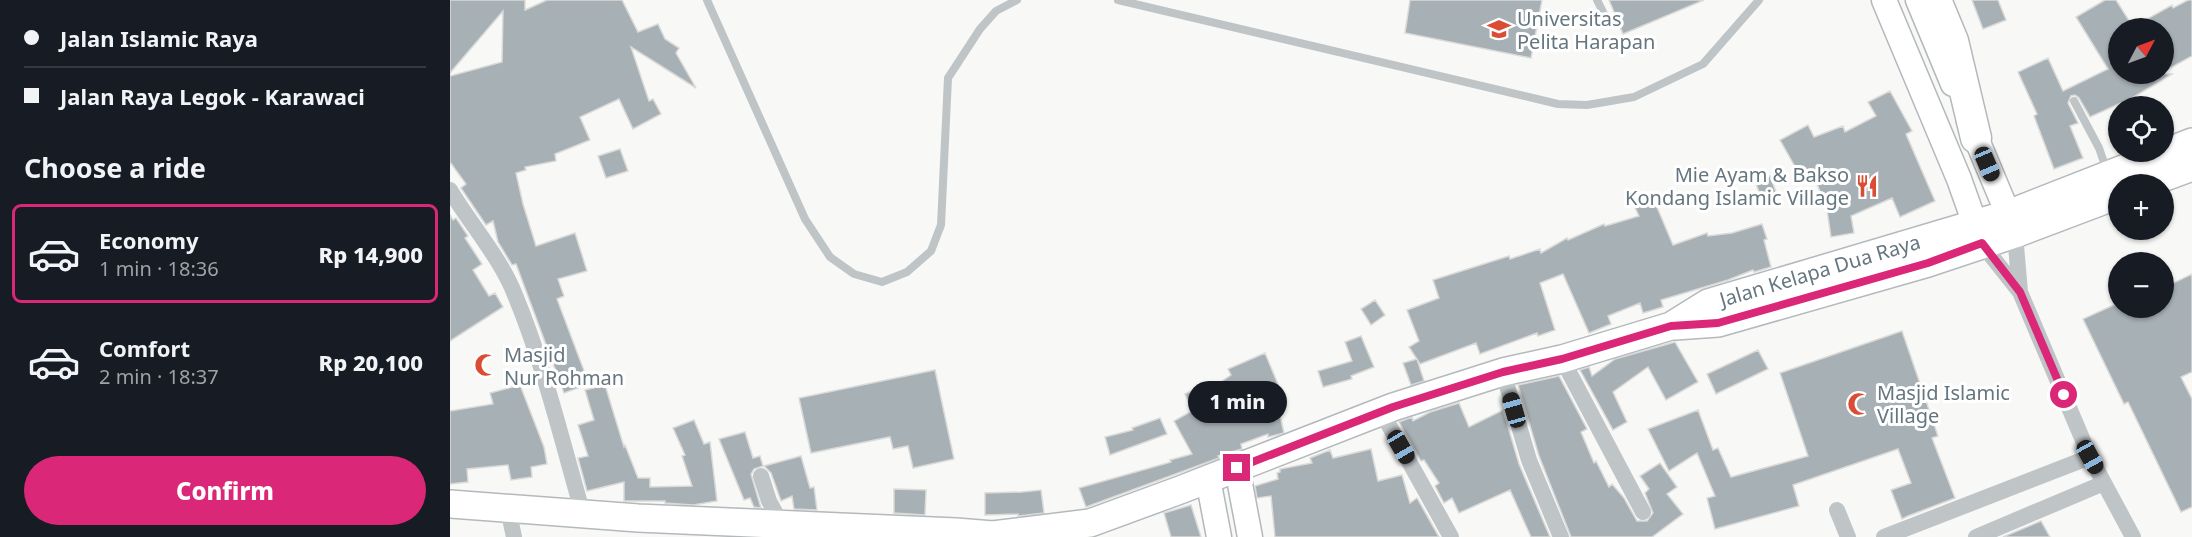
<!DOCTYPE html>
<meta charset="utf-8">
<style>
:root{--surface:#171b24;--page:#20242c;--text:#f1f3f6;--muted:#9ea1a6;--line:#363941;--accent:#db2777}
body{margin:0;font-family:"Noto Sans",sans-serif;background:var(--page);color:var(--text);height:100vh;display:flex;flex-direction:column;font-size:22px;white-space:nowrap}
*{box-sizing:border-box;margin:0}
p{font-size:20px;color:var(--muted)}
.icon{flex:none;width:33px;height:33px;fill:none;stroke:currentColor;stroke-width:2;stroke-linecap:round;stroke-linejoin:round}
.map{position:relative;flex:1;overflow:hidden}
.drawer{display:flex;flex-direction:column;background:var(--surface);width:450px}
.drawer>*{flex:none}
.hud{display:grid;align-content:center;height:132px;padding:0 24px;background:var(--surface)}
.needle{width:39px;rotate:49deg}
.tools{position:absolute;left:1658px;top:18px;display:grid;gap:12px}
.tools a{display:grid;place-items:center;width:66px;height:66px;border-radius:50%;background:var(--surface);box-shadow:0 2px 4px #0004;font-size:30px}
.end{position:absolute;width:27px;height:27px;margin:-14px;border:8px solid #db2777;background:#fff;box-shadow:0 0 0 3px #fff}
.from{border-radius:50%}
.bubble{position:absolute;height:42px;border-radius:21px;background:var(--surface);box-shadow:0 2px 4px #0004;font-size:20px;font-weight:800;line-height:42px;text-align:center}
.car{position:absolute;width:18px;height:36px;margin:-18px -9px;border-radius:8px;box-shadow:0 0 4px 2px #0007;background:linear-gradient(#222 24%,#8ab4d8 0 40%,#222 0 76%,#8ab4d8 0 86%,#222 0)}
.hud b{display:flex;align-items:center;gap:21px;height:57px;font-size:22px}
.hud b+b{border-top:2px solid var(--line)}
.hud i{width:15px;height:15px;background:var(--text)}
ul{padding:0;list-style:none}
li{display:flex;align-items:center;gap:18px;height:99px;margin:0 12px 9px;padding:0 12px;border:3px solid transparent;border-radius:9px}
li div{flex:1}
li b{display:block;font-size:22px}
li em{font-style:normal;font-weight:800}
li.current{border-color:var(--accent)}
li>.icon{width:54px;height:54px;stroke-width:1.5}
h2{padding:0 24px;font-size:27px;line-height:72px}
.cta{display:flex;gap:12px;margin-top:auto;padding:12px 24px}
.cta a{flex:1;height:69px;border-radius:36px;background:var(--accent);color:#fff;font-size:24px;font-weight:800;line-height:69px;text-align:center}
main{display:flex;flex:1;min-height:0}
.map>svg:first-child{display:block}
.building{fill:#a7b0b5;stroke:#dadad8;stroke-width:1.5}
.lines{fill:none;stroke-linecap:round;stroke-linejoin:round}
.secondary-casing{stroke:#b2b8bc;stroke-width:27}
.primary-casing{stroke:#b3b9bc;stroke-width:30}
.highway-casing{stroke:#b3b8ba;stroke-width:33}
.lane{stroke:#bfc4c7;stroke-width:8}
.street{stroke:#bfc4c7;stroke-width:16}
.secondary{stroke:#fff;stroke-width:24}
.primary{stroke:#fff;stroke-width:27}
.highway{stroke:#fff;stroke-width:30}
.route{stroke:#db2777;stroke-width:8}
.labels{text-anchor:middle;dominant-baseline:central;stroke-width:6;stroke-linejoin:round;paint-order:stroke}
.poi-label{font-size:20px;fill:#65767f;stroke:#fff;text-anchor:start}
.street-label{font-size:20px;fill:#65767f;stroke:#fff}
</style>
<main>
<section class="drawer">
<div class="hud">
<b><i class="from"></i>Jalan Islamic Raya</b>
<b><i></i>Jalan Raya Legok - Karawaci</b>
</div>
<h2>Choose a ride</h2>
<ul>
<li class="current"><svg class="icon" aria-label="car" viewBox="0 0 24 24"><path d="M5 17H2v-5l4-1 3-4h7l3 4 3 1v5h-3M9 17h6M6 11h13"/><circle cx="7" cy="17" r="2"/><circle cx="17" cy="17" r="2"/></svg><div><b>Economy</b><p>1 min · 18:36</p></div><em>Rp 14,900</em></li>
<li><svg class="icon" aria-label="car" viewBox="0 0 24 24"><path d="M5 17H2v-5l4-1 3-4h7l3 4 3 1v5h-3M9 17h6M6 11h13"/><circle cx="7" cy="17" r="2"/><circle cx="17" cy="17" r="2"/></svg><div><b>Comfort</b><p>2 min · 18:37</p></div><em>Rp 20,100</em></li>
</ul>
<div class="cta"><a>Confirm</a></div>
</section>
<div class="map">
<svg width="1742" height="537" viewBox="0 0 1742 537">
<rect width="100%" height="100%" fill="#f8f8f6"/>
<path class="building" d="M0 0H75V10L97 0H172L188 32 208 24 215 39 229 48 226 53 246 88 181 47 199 101 203 99 211 114 183 129 169 99 130 117 140 140 105 154 106 161 75 167 76 170 66 173 73 204 86 246 125 233 137 271 108 279 114 296 107 299 139 384 114 393 66 264 62 265 48 242 43 221 36 225 17 197 11 188 16 184 0 162V76L52 62 53 11 0 73Z
M960 0H1092L1081 58 955 33Z
M1159 0H1254L1173 34Z
M1522 0H1548L1556 20 1533 29Z
M1655 0H1666L1683 27 1722 5 1723 8 1738 0H1742V56L1713 72V28H1668V74H1722L1682 98 1640 117 1629 98 1625 95 1621 96 1618 103 1628 123 1620 126 1633 158 1604 169 1584 116 1587 114 1568 72 1598 58 1613 91 1658 69 1626 17Z
M1440 91 1462 131 1456 134 1485 201 1450 217 1442 198 1401 216 1404 233 1381 237 1377 210 1363 173 1352 179 1330 140 1358 125 1364 137 1393 126 1395 132 1426 116 1418 102Z
M170 149 178 171 156 178 148 156Z
M1320 176 1328 197 1313 203 1305 181Z
M1201 193 1223 245 1257 233 1258 236 1282 233 1312 224 1317 239 1314 240 1321 267 1304 272 1303 270 1278 280 1211 300 1213 307 1193 313 1190 303 1158 316 1161 324 1139 333 1113 274 1090 283 1105 330 1088 336 1087 333 1030 354 1026 343 970 364 959 347 969 341 957 310 989 298 983 280 1059 256 1060 259 1090 249 1091 253 1117 238 1118 240 1154 224 1155 226 1189 216 1182 201Z
M0 215 3 220 6 218 18 236 15 238 32 264 23 270 39 296 45 293 53 307 0 341Z
M1742 274V372L1731 377 1742 399V507L1731 512 1678 402 1674 404 1633 319 1668 303V308H1713V288Z
M925 300 935 315 921 325 911 309Z
M1452 331 1488 436 1482 438 1505 498 1458 516 1452 519 1441 490 1461 483 1448 449 1343 485 1349 506 1265 529 1257 498 1265 496 1247 453 1219 471 1198 429 1248 410 1263 450 1268 448 1281 477 1358 456 1330 373Z
M911 336 924 367 901 376 902 379 873 387 868 371 902 361 895 342Z
M1225 342 1248 382 1216 400 1198 367 1163 392 1177 422 1163 430 1130 370 1139 367 1142 376 1165 359Z
M1308 350 1318 369 1266 394 1257 374Z
M815 353 832 394 826 397 834 433 818 437V434L791 444 792 449 768 456 769 458 636 507 629 488 721 462 720 460 742 454 724 421 742 411 735 394 755 385 757 391 781 375 778 369Z
M967 359 974 381 961 385 953 363Z
M485 370 504 459 463 468 458 446 443 449 440 437 361 453 349 398Z
M1109 376 1137 429 1131 432 1144 463 1146 461 1159 487 1162 484 1174 498 1187 521H1197L1203 513 1195 493 1199 489 1190 476 1210 463 1227 487 1217 494 1233 514 1202 537H1121L1089 456 1068 385Z
M70 385 94 447 97 464 81 467 82 477 61 480 58 465 17 469 18 482 0 484V411L43 404 40 393Z
M155 385 174 447 175 445 188 478H200V487L242 486 232 456 235 455 223 428 244 420 254 444 260 442 267 501 243 505 215 503V501H174V482L137 491 128 458 138 456 128 425 144 420 135 390Z
M1009 403 1019 427 1053 410 1069 464 1100 537H1081L1060 490 1009 513 1002 498 994 503 985 486 989 483 974 460 971 461 949 422 962 417 963 421 980 412Z
M710 418 717 434 660 455 655 437 683 430 682 428Z
M295 432 303 458 310 456 313 466 304 469 301 474 311 508 304 507 300 498 294 500 269 439Z
M921 449 928 481 952 475 960 503 967 498 989 537H825L821 496 807 498 805 486 828 479 827 473 830 472V469L862 463 860 458 880 450 883 458Z
M351 456 360 488 364 487 367 510 344 509 342 496 331 501 321 473 314 466Z
M444 489 476 490 475 515 444 513Z
M591 490 594 513 568 516V514L535 515V493L572 492Z
M741 505 751 537H721L714 513Z
M1591 521 1600 537H1553Z"/>
<g class="lines">
<g class="secondary-casing">
<path id="secondary" d="M1434 0 1509 179 1531 241
M1468 0 1503 84
M1519 121 1558 214
M787 468 800 537
M758 479 769 537"/>
</g>
<g class="primary-casing">
<g id="primary">
<path d="M1696 184 1742 167"/>
<path d="M1225 326 1268 323 1478 263 1565 234 1668 195"/>
<path id="s1" d="M0 504 188 518 506 532 543 535 640 523 730 490 943 407 1053 372 1112 359 1221 326 1258 303 1558 214 1742 142"/>
</g>
</g>
<g class="highway-casing">
<path id="highway" d="M1486 0 1503 41 1526 138"/>
</g>
<path class="lane" d="M257 0 355 219 380 257 404 274 432 282 457 272 481 251 491 225 498 78 530 29 546 11 567 0
M668 0 1108 104 1137 105 1184 97 1253 64 1309 0
M1147 0 1154 14 1160 19
M1624 101 1649 148 1657 171"/>
<path class="street" d="M0 190C21 225 50 257 65 295 94 365 112 441 133 514
M1565 234 1570 292
M1531 243 1570 292 1640 457 1683 537
M1112 359 1193 512
M1053 372 1079 460 1111 537
M931 411 1001 537
M311 476 319 501 332 525
M58 509 64 537
M1387 510 1398 537
M1434 537 1640 457
M1526 537 1654 483"/>
<use href="#secondary" class="secondary"/>
<use href="#primary" class="primary"/>
<use href="#highway" class="highway"/>
</g>
<g class="lines">
<path class="route" d="M787 468 943 407 1053 372 1112 359 1221 326 1268 323 1478 263 1532 243 1570 292 1614 395"/>
</g>
<defs>
<g id="university-bare" transform="scale(1.8)"><path d="M0-5L7-2L0 1L-7-2ZM-4 1L0 2.5L4 1V4Q0 6-4 4Z" fill="#da4d34" stroke="#fff" stroke-width="2.5" paint-order="stroke"/></g>
<g id="restaurant-bare" transform="scale(1.8)"><path d="M-5-6h1v4h1v-4h1v4h1v-4h1v5L-1.5 .5V6h-2V.5L-5-1ZM5-6V6H3V1.5H1.5Q1.5-4 5-6Z" fill="#da4d34" stroke="#fff" stroke-width="2.5" paint-order="stroke"/></g>
<g id="mosque-bare" transform="scale(1.8)"><path d="M3.5-4.9A6 6 0 1 0 3.5 4.9A5 5 0 1 1 3.5-4.9Z" fill="#da4d34" stroke="#fff" stroke-width="2.5" paint-order="stroke"/></g>
</defs>
<g fill-rule="evenodd">
<use href="#university-bare" x="1049" y="29"/>
<use href="#restaurant-bare" x="1417" y="186"/>
<use href="#mosque-bare" x="36" y="365"/>
<use href="#mosque-bare" x="1409" y="404"/>
</g>
<g class="labels">
<g class="poi-label">
<text x="1067" y="18">Universitas<tspan x="1067" dy="23">Pelita Harapan</tspan></text>
<text x="1399" y="174" text-anchor="end">Mie Ayam &amp; Bakso<tspan x="1399" dy="23">Kondang Islamic Village</tspan></text>
<text x="54" y="354">Masjid<tspan x="54" dy="23">Nur Rohman</tspan></text>
<text x="1427" y="392">Masjid Islamic<tspan x="1427" dy="23">Village</tspan></text>
</g>
<g class="street-label">
<text stroke="none"><textPath href="#s1" startOffset="1416">Jalan Kelapa Dua Raya</textPath></text>
</g>
</g>
</svg>
<div class="tools">
<a><svg class="needle" viewBox="-14 -14 28 28"><path d="M0-13l5 13h-10z" fill="#e53935"/><path d="M0 13l5-13h-10z" fill="#9ea1a6"/></svg></a>
<a><svg class="icon" aria-label="locate" viewBox="0 0 24 24"><circle cx="12" cy="12" r="6"/><path d="M12 2v4M12 18v4M2 12h4M18 12h4"/></svg></a>
<a>+</a>
<a>−</a>
</div>
<i class="end from" style="left:1614px;top:395px"></i>
<i class="end" style="left:787px;top:468px"></i>
<div class="bubble" style="left:738px;top:381px;width:99px">1 min</div>
<i class="car" style="left:1537px;top:164px;rotate:157deg"></i>
<i class="car" style="left:1064px;top:410px;rotate:344deg"></i>
<i class="car" style="left:951px;top:447px;rotate:150deg"></i>
<i class="car" style="left:1640px;top:457px;rotate:151deg"></i>
</div>
</main>
